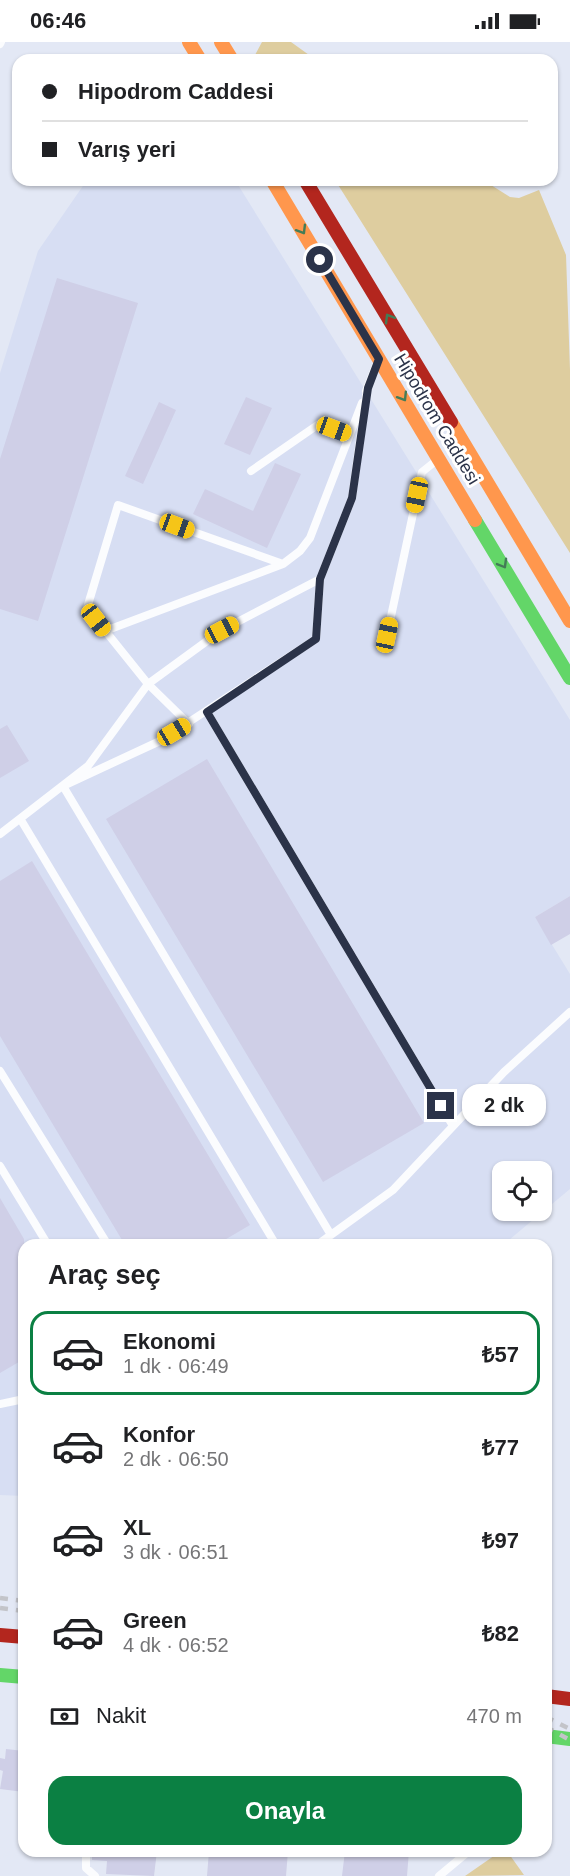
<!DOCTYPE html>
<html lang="tr">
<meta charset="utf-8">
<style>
:root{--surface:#fff;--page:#f6f6f6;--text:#202124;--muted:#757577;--line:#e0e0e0;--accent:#0b8043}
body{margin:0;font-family:Helvetica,sans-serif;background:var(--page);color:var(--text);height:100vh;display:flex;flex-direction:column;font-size:22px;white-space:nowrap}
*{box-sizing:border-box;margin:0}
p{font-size:20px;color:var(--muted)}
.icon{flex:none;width:33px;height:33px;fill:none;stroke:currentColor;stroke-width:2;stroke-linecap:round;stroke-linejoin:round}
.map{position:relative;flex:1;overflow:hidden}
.sheet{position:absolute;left:18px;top:1197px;width:534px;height:618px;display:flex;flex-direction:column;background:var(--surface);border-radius:18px;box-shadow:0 2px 4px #0004}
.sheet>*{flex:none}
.hud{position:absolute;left:12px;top:12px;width:546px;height:132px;border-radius:18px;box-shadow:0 2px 4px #0004;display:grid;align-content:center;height:132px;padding:0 30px;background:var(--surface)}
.buttons{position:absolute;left:492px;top:1119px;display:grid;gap:12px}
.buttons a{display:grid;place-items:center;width:60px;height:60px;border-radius:12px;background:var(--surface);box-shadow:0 2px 4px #0004;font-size:30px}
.end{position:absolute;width:27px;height:27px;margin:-14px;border:8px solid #2b3349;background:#fff;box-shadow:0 0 0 3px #fff}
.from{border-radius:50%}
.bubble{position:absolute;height:42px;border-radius:18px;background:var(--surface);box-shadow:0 2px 4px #0004;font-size:20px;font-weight:600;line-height:42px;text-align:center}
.car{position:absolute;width:18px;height:36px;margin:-18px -9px;border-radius:8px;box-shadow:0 0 4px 2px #0007;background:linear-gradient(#f5c518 24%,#345 0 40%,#f5c518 0 76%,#345 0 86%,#f5c518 0)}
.hud b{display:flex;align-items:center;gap:21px;height:57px;font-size:22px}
.hud b+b{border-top:2px solid var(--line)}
.hud i{width:15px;height:15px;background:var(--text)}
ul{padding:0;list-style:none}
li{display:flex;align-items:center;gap:18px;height:84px;margin:0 12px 9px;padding:0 18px;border:3px solid transparent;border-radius:18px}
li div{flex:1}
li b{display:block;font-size:22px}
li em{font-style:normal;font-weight:600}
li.active{border-color:var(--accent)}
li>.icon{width:54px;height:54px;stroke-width:1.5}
h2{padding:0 30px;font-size:27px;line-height:72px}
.pay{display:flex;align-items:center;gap:15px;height:66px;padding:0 30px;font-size:22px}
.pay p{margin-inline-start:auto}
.primary-button{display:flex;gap:12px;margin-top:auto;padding:12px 30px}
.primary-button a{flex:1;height:69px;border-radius:18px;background:var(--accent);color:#fff;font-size:24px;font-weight:600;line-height:69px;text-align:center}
.status{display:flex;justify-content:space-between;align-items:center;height:42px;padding:0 30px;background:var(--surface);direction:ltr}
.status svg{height:16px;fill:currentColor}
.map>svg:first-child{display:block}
.built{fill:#d7def3;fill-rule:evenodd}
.green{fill:#decd9f}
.building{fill:#cfcfe7}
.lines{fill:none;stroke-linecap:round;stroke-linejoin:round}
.lane{stroke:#fbfcfe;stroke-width:8}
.fast{stroke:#63d668;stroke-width:14}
.slow{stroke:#ff974d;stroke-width:14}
.jam{stroke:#b3261e;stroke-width:14}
.rail{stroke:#c3c4c9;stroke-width:4.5;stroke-dasharray:8 8;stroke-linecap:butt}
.oneway{stroke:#447c57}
.route{stroke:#2b3349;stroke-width:8}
.labels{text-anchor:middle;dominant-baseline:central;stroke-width:6;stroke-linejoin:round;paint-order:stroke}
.street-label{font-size:18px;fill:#2b3349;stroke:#fff}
</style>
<div class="status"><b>06:46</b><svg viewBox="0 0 49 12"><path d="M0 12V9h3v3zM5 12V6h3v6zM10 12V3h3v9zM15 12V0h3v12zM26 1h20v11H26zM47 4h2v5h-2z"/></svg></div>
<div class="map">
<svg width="570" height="1834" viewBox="0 0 570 1834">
<rect width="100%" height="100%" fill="#e3e8f5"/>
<path class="built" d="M87 138H235L570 678V854L535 875 570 932V1147L503 1203H24V1454L0 1453V331L38 209ZM502 1130H542V1168H502Z"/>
<path class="green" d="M262 0H291L316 18H259L255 13Z
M335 138H483L510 155 519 156 539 148 566 213 570 328V511Z
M501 1809H507L524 1833 465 1834Z"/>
<path class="building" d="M57 236 138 261 38 579 0 567V417Z
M246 355 272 366 250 413 224 402Z
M159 360 176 368 143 442 125 434Z
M275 421 301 432 267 506 193 472 205 447 253 469Z
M7 683 29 719 0 736V687Z
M207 717 424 1081 323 1140 106 777Z
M32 819 250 1183 216 1203H125L0 994V839Z
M570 854V892L551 903 535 875Z
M0 1156 24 1197V1317L0 1331Z
M6 1707 24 1709V1750L0 1747 3 1729 0 1728V1716L5 1717Z
M92 1809H157L154 1834 106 1832 107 1819 92 1818Z
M209 1809H288L286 1834H207Z
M345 1809H409L407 1834H342Z"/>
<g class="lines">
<path class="lane" d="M0 2 1 0
M366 349 377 321
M251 429 319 382 349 393
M320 537 316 597 160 699 63 744 331 1193
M105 589 283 522 300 509 310 496 362 361
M387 593 422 430 437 418
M207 670 453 1084
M189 682 148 642 87 566 118 463 283 522
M21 778 276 1203
M0 792 88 724 148 642 222 588 320 537 352 456 367 347
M0 1029 108 1203
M0 1124 48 1203
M317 1203 393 1148 504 1030 570 970
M0 1362 24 1357
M86 1809V1826L95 1834
M439 1834 469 1809"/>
<path class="fast" d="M475 478 570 636
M0 1633 24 1635
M546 1694 570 1697"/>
<path class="slow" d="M189 0 200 18
M221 0 232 18
M272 138 475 478
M451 380 570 579"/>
<path class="jam" d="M305 138 451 380
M0 1593 24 1595
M546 1654 570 1657"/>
<path class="rail" d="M0 1556 24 1559
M0 1566 24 1569
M546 1675 570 1687
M546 1685 570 1698"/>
</g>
<defs><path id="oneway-chevron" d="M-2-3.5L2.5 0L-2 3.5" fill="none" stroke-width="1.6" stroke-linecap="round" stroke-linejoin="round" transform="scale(1.5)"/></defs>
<g class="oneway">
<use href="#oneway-chevron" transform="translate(302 188) rotate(59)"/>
<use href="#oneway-chevron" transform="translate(389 276) rotate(-121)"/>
<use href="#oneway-chevron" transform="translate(403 355) rotate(58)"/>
<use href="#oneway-chevron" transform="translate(503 522) rotate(60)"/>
</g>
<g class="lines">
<path class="route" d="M320 218 379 317 368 346 352 456 320 537 316 597 207 670 441 1064"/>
</g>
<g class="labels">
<g class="street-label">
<text transform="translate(437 377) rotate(59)">Hipodrom Caddesi</text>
</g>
</g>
</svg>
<div class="buttons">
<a><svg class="icon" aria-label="locate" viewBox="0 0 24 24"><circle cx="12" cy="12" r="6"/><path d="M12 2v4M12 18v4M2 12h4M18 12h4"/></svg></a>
</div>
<i class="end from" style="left:320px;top:218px"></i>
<i class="end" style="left:441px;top:1064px"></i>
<div class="bubble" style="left:462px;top:1042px;width:84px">2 dk</div>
<i class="car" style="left:334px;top:387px;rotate:110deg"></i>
<i class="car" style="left:417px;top:453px;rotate:192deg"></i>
<i class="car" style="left:177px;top:484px;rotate:110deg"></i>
<i class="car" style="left:96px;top:578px;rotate:142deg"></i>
<i class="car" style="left:222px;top:588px;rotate:62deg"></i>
<i class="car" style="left:387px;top:593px;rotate:12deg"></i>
<i class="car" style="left:174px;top:690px;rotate:59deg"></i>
<div class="hud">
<b><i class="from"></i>Hipodrom Caddesi</b>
<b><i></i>Varış yeri</b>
</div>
<section class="sheet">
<h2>Araç seç</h2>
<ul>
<li class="active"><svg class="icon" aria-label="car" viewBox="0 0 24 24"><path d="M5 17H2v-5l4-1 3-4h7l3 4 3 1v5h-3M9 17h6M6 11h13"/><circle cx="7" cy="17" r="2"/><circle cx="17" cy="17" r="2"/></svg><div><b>Ekonomi</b><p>1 dk · 06:49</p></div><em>₺57</em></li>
<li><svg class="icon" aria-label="car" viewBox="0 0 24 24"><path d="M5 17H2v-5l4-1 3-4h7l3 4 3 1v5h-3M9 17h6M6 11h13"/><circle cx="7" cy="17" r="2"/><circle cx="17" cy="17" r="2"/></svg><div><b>Konfor</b><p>2 dk · 06:50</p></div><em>₺77</em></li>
<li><svg class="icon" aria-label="car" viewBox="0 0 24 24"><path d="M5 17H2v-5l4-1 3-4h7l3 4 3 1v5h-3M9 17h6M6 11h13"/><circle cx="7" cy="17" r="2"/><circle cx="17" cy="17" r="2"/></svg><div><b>XL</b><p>3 dk · 06:51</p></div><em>₺97</em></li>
<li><svg class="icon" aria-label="car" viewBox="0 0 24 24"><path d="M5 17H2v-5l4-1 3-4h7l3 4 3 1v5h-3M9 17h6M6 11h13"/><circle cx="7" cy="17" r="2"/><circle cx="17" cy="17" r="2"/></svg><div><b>Green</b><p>4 dk · 06:52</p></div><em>₺82</em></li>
</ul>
<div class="pay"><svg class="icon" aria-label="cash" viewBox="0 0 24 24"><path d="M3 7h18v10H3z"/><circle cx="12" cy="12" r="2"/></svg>Nakit<p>470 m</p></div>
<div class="primary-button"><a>Onayla</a></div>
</section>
</div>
